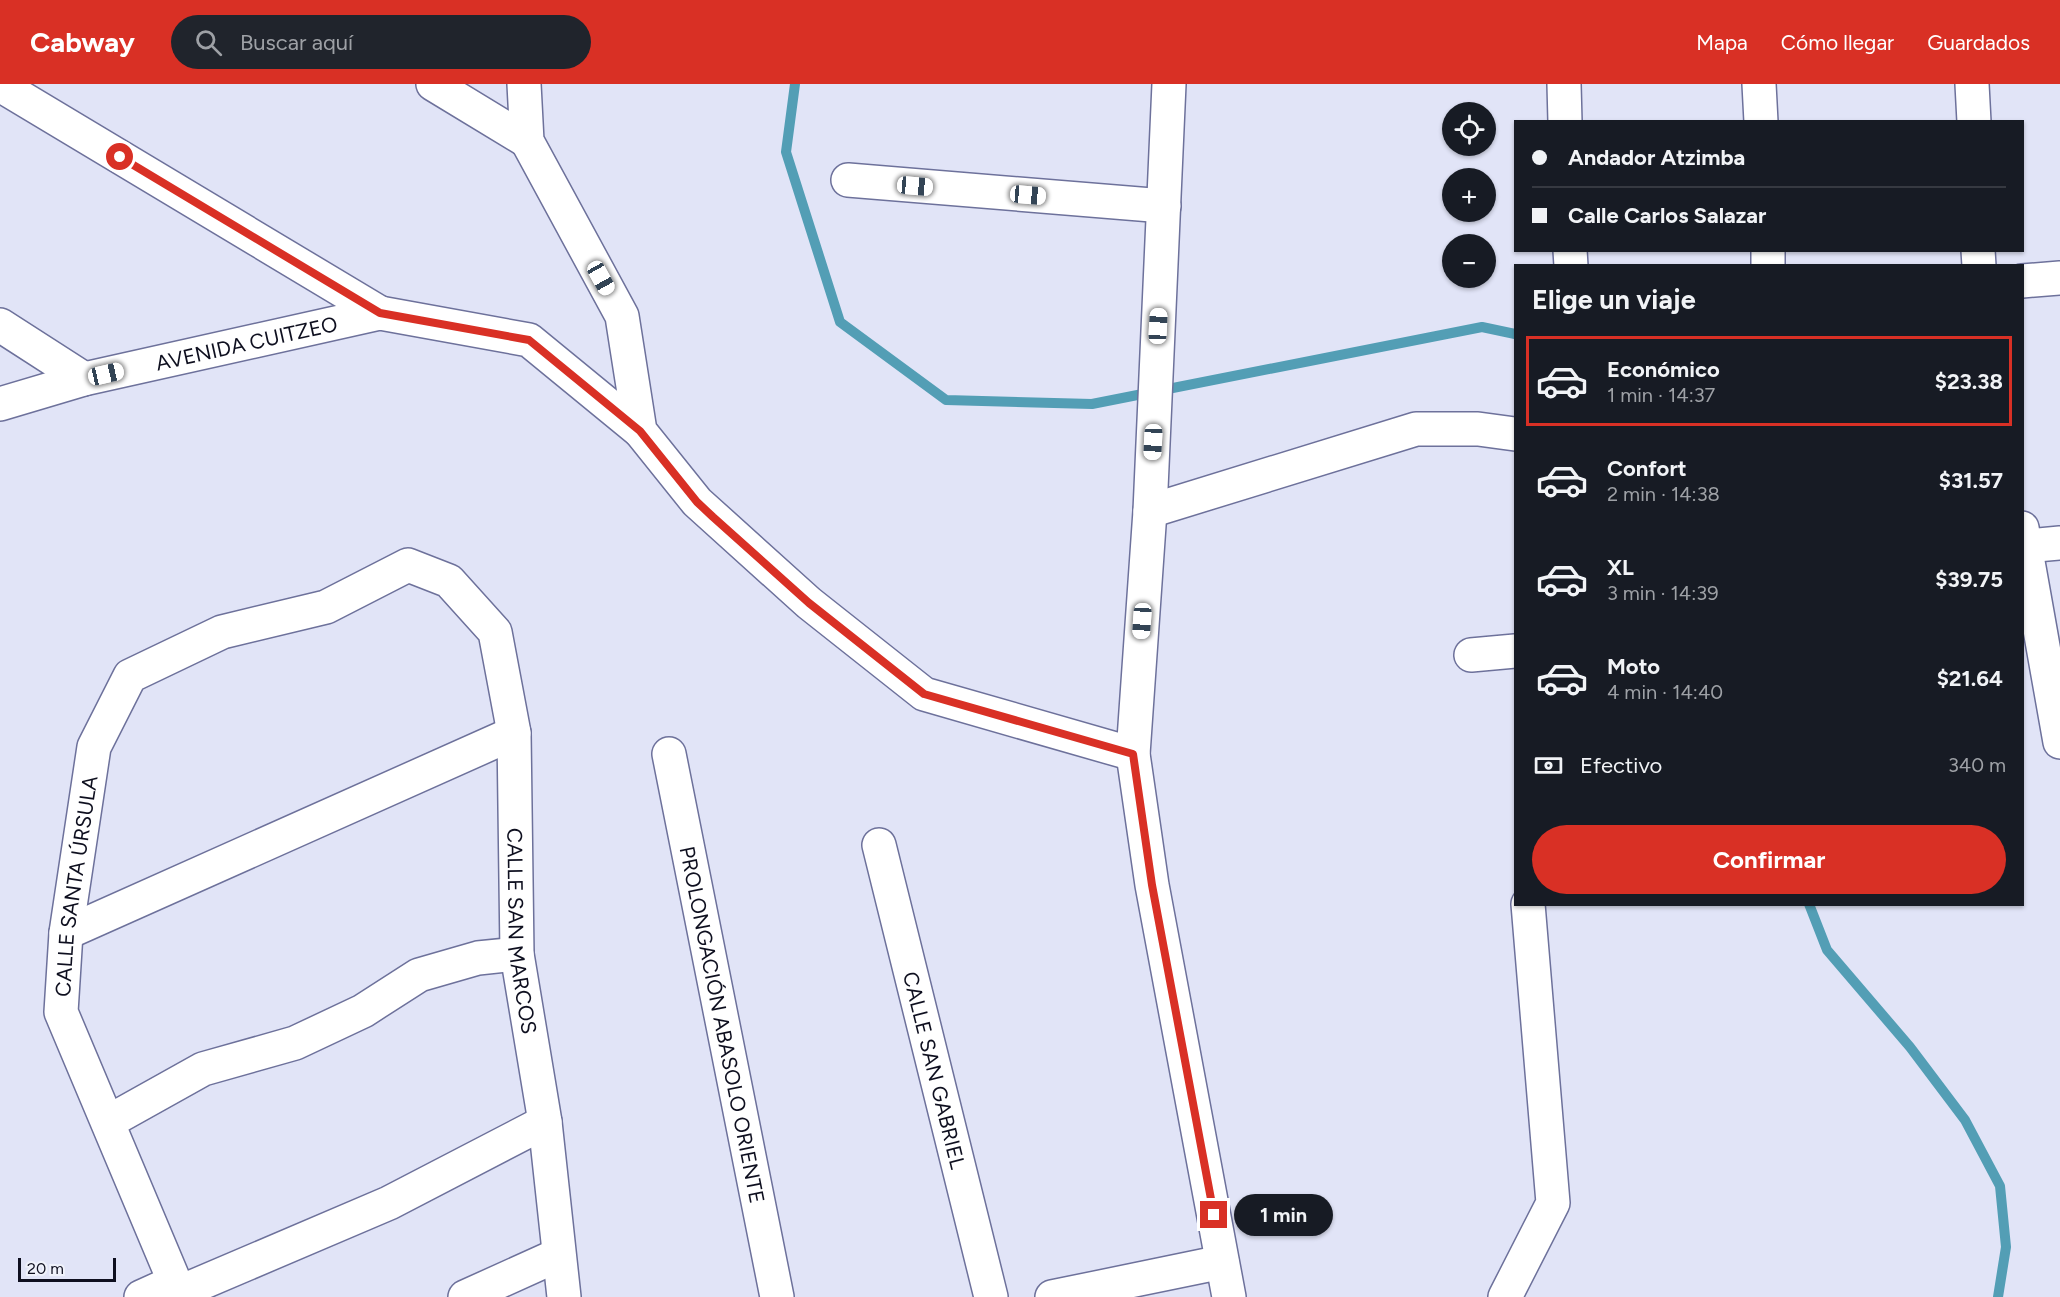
<!DOCTYPE html>
<html lang="es">
<meta charset="utf-8">
<style>
:root{--surface:#171b24;--page:#20242c;--text:#f1f3f6;--muted:#9ea1a6;--line:#363941;--accent:#d93025}
body{margin:0;font-family:Figtree,sans-serif;background:var(--page);color:var(--text);height:100vh;display:flex;flex-direction:column;font-size:22px;white-space:nowrap}
*{box-sizing:border-box;margin:0}
p{font-size:20px;color:var(--muted)}
.icon{flex:none;width:33px;height:33px;fill:none;stroke:currentColor;stroke-width:2;stroke-linecap:round;stroke-linejoin:round}
.map{position:relative;flex:1;overflow:hidden}
.side{position:absolute;left:1514px;top:180px;width:510px;height:642px;display:flex;flex-direction:column;background:var(--surface);border-radius:0px;box-shadow:0 2px 4px #0004}
.side>*{flex:none}
.guide{position:absolute;left:1514px;top:36px;width:510px;height:132px;border-radius:0px;box-shadow:0 2px 4px #0004;display:grid;align-content:center;height:132px;padding:0 18px;background:var(--surface)}
.buttons{position:absolute;left:1442px;top:18px;display:grid;gap:12px}
.buttons a{display:grid;place-items:center;width:54px;height:54px;border-radius:50%;background:var(--surface);box-shadow:0 2px 4px #0004;font-size:30px}
.scale{position:absolute;left:18px;bottom:15px;width:98px;box-sizing:border-box;padding-left:6px;border:3px solid #0e0f1f;border-top:0;font-size:16px;line-height:21px;white-space:nowrap;color:#0e0f1f;-webkit-text-stroke:4px #f0f2fb;paint-order:stroke}
.end{position:absolute;width:27px;height:27px;margin:-14px;border:8px solid #d93025;background:#fff;box-shadow:0 0 0 3px #fff}
.from{border-radius:50%}
.bubble{position:absolute;height:42px;border-radius:21px;background:var(--surface);box-shadow:0 2px 4px #0004;font-size:20px;font-weight:700;line-height:42px;text-align:center}
.car{position:absolute;width:18px;height:36px;margin:-18px -9px;border-radius:8px;box-shadow:0 0 4px 2px #0007;background:linear-gradient(#fff 24%,#345 0 40%,#fff 0 76%,#345 0 86%,#fff 0)}
.guide b{display:flex;align-items:center;gap:21px;height:57px;font-size:22px}
.guide b+b{border-top:2px solid var(--line)}
.guide i{width:15px;height:15px;background:var(--text)}
ul{padding:0;list-style:none}
li{display:flex;align-items:center;gap:18px;height:90px;margin:0 12px 9px;padding:0 6px;border:3px solid transparent;border-radius:0px}
li div{flex:1}
li b{display:block;font-size:22px}
li em{font-style:normal;font-weight:700}
li.current{border-color:var(--accent)}
li>.icon{width:54px;height:54px;stroke-width:1.5}
h2{padding:0 18px;font-size:27px;line-height:72px}
.pay{display:flex;align-items:center;gap:15px;height:66px;padding:0 18px;font-size:22px}
.pay p{margin-inline-start:auto}
.primary-button{display:flex;gap:12px;margin-top:auto;padding:12px 18px}
.primary-button a{flex:1;height:69px;border-radius:36px;background:var(--accent);color:#fff;font-size:24px;font-weight:700;line-height:69px;text-align:center}
header{display:flex;align-items:center;gap:36px;box-sizing:border-box;height:84px;padding:0 30px;background:var(--accent);color:#fff}
header strong{font-size:28px}
nav{display:flex;gap:33px;margin-inline-start:auto;font-size:21px}
.search{width:420px;height:54px;background:var(--page);display:flex;align-items:center;gap:15px;box-sizing:border-box;padding:0 21px;border-radius:33px;color:var(--muted);font-size:22px}
.map>svg:first-child{display:block}
.lines{fill:none;stroke-linecap:round;stroke-linejoin:round}
.stream{stroke:#539eb5;stroke-width:10}
.street-casing{stroke:#6d719b;stroke-width:36}
.street{stroke:#fff;stroke-width:33}
.route{stroke:#d93025;stroke-width:8}
.labels{text-anchor:middle;dominant-baseline:central;stroke-width:4.5;stroke-linejoin:round;paint-order:stroke}
.street-label{font-size:21px;fill:#0e0f1f;stroke:#f0f2fb}
</style>
<header>
<strong>Cabway</strong>
<div class="search"><svg class="icon" aria-label="search" viewBox="0 0 24 24"><circle cx="10" cy="10" r="6"/><path d="M15 15l6 6"/></svg>Buscar aquí</div>
<nav><a>Mapa</a><a>Cómo llegar</a><a>Guardados</a></nav>
</header>
<div class="map">
<svg width="2060" height="1213" viewBox="0 0 2060 1213">
<rect width="100%" height="100%" fill="#e1e4f7"/>
<g class="lines">
<path class="stream" d="M795 0 786 68 840 238 946 316 1092 320 1482 243 1515 250
M1809 820 1827 866 1910 963 1965 1036 2000 1102 2006 1163 1998 1213"/>
<g class="street-casing">
<g id="street">
<path d="M433 0 527 57"/>
<path d="M524 0 527 57 622 232 640 347 697 418 809 519 924 610 1133 670"/>
<path d="M1169 0 1150 427 1133 670 1152 801 1229 1213"/>
<path d="M1564 0 1565 38"/>
<path d="M1759 0 1761 38"/>
<path d="M1972 0 1974 38"/>
<path d="M0 1 380 229"/>
<path d="M848 96 1164 122"/>
<path d="M1570 166 1571 182"/>
<path d="M1768 166V182"/>
<path d="M1978 166 1979 182"/>
<path d="M2022 197 2060 194"/>
<path d="M0 241 84 295"/>
<path id="s1" d="M0 320 84 295 380 229 529 256 640 347"/>
<path d="M1150 427 1416 345H1478L1515 350"/>
<path d="M2022 444 2060 658"/>
<path d="M2026 462 2060 459"/>
<path d="M1471 571 1515 567"/>
<path id="s2" d="M669 670 777 1213"/>
<path id="s3" d="M879 761 991 1213"/>
<path d="M66 849 514 649"/>
<path d="M108 1038 203 985 295 959 363 927 419 891 478 874 517 870"/>
<path d="M178 1209 389 1119 545 1038"/>
<path d="M141 1213 174 1198"/>
<path id="s4" d="M181 1213 61 928 66 849 94 663 130 592 222 548 326 523 408 481 449 497 495 548 514 649 517 870 545 1038 564 1213"/>
<path d="M465 1213 558 1171"/>
<path d="M1052 1213 1222 1178"/>
<path d="M1505 1213 1553 1119 1528 820"/>
</g>
</g>
<use href="#street" class="street"/>
</g>
<g class="lines">
<path class="route" d="M120 73 380 229 529 256 640 347 697 418 713 433 809 519 924 610 1133 670 1152 801 1214 1131"/>
</g>
<g class="labels">
<g class="street-label">
<text stroke="none"><textPath href="#s1" startOffset="254">AVENIDA CUITZEO</textPath></text>
<text stroke="none"><textPath href="#s4" startOffset="436">CALLE SANTA ÚRSULA</textPath></text>
<text stroke="none"><textPath href="#s4" startOffset="1371">CALLE SAN MARCOS</textPath></text>
<text stroke="none"><textPath href="#s2" startOffset="276">PROLONGACIÓN ABASOLO ORIENTE</textPath></text>
<text stroke="none"><textPath href="#s3" startOffset="232">CALLE SAN GABRIEL</textPath></text>
</g>
</g>
</svg>
<div class="buttons">
<a><svg class="icon" aria-label="locate" viewBox="0 0 24 24"><circle cx="12" cy="12" r="6"/><path d="M12 2v4M12 18v4M2 12h4M18 12h4"/></svg></a>
<a>+</a>
<a>−</a>
</div>
<div class="scale">20 m</div>
<i class="end from" style="left:120px;top:73px"></i>
<i class="end" style="left:1214px;top:1131px"></i>
<div class="bubble" style="left:1234px;top:1110px;width:99px">1 min</div>
<i class="car" style="left:915px;top:102px;rotate:95deg"></i>
<i class="car" style="left:1028px;top:111px;rotate:95deg"></i>
<i class="car" style="left:601px;top:194px;rotate:151deg"></i>
<i class="car" style="left:1158px;top:242px;rotate:3deg"></i>
<i class="car" style="left:106px;top:290px;rotate:77deg"></i>
<i class="car" style="left:1153px;top:358px;rotate:183deg"></i>
<i class="car" style="left:1142px;top:537px;rotate:184deg"></i>
<div class="guide">
<b><i class="from"></i>Andador Atzimba</b>
<b><i></i>Calle Carlos Salazar</b>
</div>
<section class="side">
<h2>Elige un viaje</h2>
<ul>
<li class="current"><svg class="icon" aria-label="car" viewBox="0 0 24 24"><path d="M5 17H2v-5l4-1 3-4h7l3 4 3 1v5h-3M9 17h6M6 11h13"/><circle cx="7" cy="17" r="2"/><circle cx="17" cy="17" r="2"/></svg><div><b>Económico</b><p>1 min · 14:37</p></div><em>$23.38</em></li>
<li><svg class="icon" aria-label="car" viewBox="0 0 24 24"><path d="M5 17H2v-5l4-1 3-4h7l3 4 3 1v5h-3M9 17h6M6 11h13"/><circle cx="7" cy="17" r="2"/><circle cx="17" cy="17" r="2"/></svg><div><b>Confort</b><p>2 min · 14:38</p></div><em>$31.57</em></li>
<li><svg class="icon" aria-label="car" viewBox="0 0 24 24"><path d="M5 17H2v-5l4-1 3-4h7l3 4 3 1v5h-3M9 17h6M6 11h13"/><circle cx="7" cy="17" r="2"/><circle cx="17" cy="17" r="2"/></svg><div><b>XL</b><p>3 min · 14:39</p></div><em>$39.75</em></li>
<li><svg class="icon" aria-label="car" viewBox="0 0 24 24"><path d="M5 17H2v-5l4-1 3-4h7l3 4 3 1v5h-3M9 17h6M6 11h13"/><circle cx="7" cy="17" r="2"/><circle cx="17" cy="17" r="2"/></svg><div><b>Moto</b><p>4 min · 14:40</p></div><em>$21.64</em></li>
</ul>
<div class="pay"><svg class="icon" aria-label="cash" viewBox="0 0 24 24"><path d="M3 7h18v10H3z"/><circle cx="12" cy="12" r="2"/></svg>Efectivo<p>340 m</p></div>
<div class="primary-button"><a>Confirmar</a></div>
</section>
</div>
